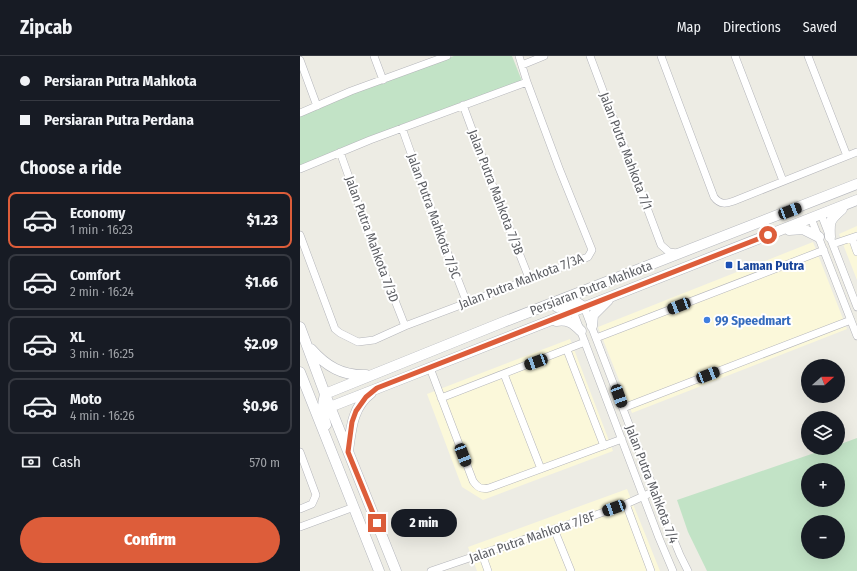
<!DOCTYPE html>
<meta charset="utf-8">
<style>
:root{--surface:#171b24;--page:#20242c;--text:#f1f3f6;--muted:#9ea1a6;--line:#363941;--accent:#dd5d3a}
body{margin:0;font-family:"Fira Sans Condensed",sans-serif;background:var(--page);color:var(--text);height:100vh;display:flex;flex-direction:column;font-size:15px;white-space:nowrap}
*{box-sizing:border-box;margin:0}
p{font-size:13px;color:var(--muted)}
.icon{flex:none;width:22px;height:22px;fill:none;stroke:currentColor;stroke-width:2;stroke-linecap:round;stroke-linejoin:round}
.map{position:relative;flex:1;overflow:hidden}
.details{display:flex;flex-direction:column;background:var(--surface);width:300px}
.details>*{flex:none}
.top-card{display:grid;align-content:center;height:88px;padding:0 20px;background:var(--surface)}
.needle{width:26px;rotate:69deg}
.buttons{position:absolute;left:501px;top:303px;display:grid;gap:8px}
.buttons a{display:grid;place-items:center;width:44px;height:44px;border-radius:50%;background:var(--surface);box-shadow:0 4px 16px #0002;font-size:20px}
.end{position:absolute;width:18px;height:18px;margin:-9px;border:5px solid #dd5d3a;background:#fff;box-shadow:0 0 0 2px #fff}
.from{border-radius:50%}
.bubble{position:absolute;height:28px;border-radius:14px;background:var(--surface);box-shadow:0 4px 16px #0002;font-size:13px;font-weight:800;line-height:28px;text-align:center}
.car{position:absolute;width:12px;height:24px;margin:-12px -6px;border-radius:5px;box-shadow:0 0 3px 1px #0007;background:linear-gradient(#222 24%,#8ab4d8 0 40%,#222 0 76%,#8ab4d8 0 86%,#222 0)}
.top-card b{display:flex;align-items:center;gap:14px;height:38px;font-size:15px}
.top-card b+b{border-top:1px solid var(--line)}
.top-card i{width:10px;height:10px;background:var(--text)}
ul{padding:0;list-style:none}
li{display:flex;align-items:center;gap:12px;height:56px;margin:0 8px 6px;padding:0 12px;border:2px solid var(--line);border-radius:8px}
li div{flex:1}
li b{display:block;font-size:15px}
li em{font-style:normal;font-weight:800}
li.selected{border-color:var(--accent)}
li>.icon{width:36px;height:36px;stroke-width:1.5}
h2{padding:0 20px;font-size:18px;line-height:48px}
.pay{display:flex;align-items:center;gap:10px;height:44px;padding:0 20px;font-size:15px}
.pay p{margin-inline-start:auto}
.cta{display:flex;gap:8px;margin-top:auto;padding:8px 20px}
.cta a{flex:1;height:46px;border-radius:24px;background:var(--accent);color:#fff;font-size:16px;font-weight:800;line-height:46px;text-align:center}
header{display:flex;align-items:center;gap:24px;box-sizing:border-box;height:56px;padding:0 20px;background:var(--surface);border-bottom:1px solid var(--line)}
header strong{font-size:19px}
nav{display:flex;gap:22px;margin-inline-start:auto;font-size:14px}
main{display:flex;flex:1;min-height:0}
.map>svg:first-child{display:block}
.commercial{fill:#fbf8da}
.green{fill:#c2e3c6;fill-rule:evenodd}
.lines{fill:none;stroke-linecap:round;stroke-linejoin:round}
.street-casing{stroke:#b4b5ba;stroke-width:8}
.secondary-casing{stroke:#b5b7bd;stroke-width:11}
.street{stroke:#fff;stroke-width:7}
.secondary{stroke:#fff;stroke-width:10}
.route{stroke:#dd5d3a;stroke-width:5}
.transit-dot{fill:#1a4fb4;stroke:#fff;stroke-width:1.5}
.shop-dot{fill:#3f7fe0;stroke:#fff;stroke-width:1.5}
.labels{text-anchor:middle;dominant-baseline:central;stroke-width:4;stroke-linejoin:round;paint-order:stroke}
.street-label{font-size:13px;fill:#5c5e63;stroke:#fff}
.transit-label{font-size:13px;font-weight:bold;fill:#164399;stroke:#fff;text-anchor:start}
.shop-label{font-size:13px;font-weight:bold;fill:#366cbe;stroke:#fff;text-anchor:start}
</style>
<header>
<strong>Zipcab</strong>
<nav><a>Map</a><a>Directions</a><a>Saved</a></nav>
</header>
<main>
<section class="details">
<div class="top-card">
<b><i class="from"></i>Persiaran Putra Mahkota</b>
<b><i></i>Persiaran Putra Perdana</b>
</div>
<h2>Choose a ride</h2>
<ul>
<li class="selected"><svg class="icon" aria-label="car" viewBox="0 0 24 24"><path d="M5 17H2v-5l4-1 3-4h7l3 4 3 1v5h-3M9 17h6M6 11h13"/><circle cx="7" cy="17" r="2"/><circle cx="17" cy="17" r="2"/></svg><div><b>Economy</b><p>1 min · 16:23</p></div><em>$1.23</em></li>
<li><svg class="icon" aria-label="car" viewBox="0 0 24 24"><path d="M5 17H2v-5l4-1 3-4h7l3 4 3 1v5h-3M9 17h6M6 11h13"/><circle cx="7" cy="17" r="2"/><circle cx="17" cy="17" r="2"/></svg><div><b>Comfort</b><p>2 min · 16:24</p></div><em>$1.66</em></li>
<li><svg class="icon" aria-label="car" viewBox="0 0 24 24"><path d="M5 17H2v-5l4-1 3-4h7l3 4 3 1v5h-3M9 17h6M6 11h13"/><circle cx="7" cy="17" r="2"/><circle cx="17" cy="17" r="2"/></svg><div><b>XL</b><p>3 min · 16:25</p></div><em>$2.09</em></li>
<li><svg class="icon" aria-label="car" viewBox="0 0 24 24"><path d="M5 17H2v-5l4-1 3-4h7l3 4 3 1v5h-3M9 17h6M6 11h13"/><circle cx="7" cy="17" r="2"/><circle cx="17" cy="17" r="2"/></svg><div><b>Moto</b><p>4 min · 16:26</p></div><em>$0.96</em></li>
</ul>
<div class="pay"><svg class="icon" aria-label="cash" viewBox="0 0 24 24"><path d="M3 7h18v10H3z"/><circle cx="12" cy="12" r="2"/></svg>Cash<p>570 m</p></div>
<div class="cta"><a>Confirm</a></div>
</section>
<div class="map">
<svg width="557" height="515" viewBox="0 0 557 515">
<rect width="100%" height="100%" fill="#edece4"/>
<path class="commercial" d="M557 170V224L539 178Z
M513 186 547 273 332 357 298 271Z
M270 283 313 395 183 444 162 431 127 338Z
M327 433 360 515H177L168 491Z"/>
<path class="green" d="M154 0H212L222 25 100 69 0 110V58L83 24Z
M557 382V515H407L388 476 377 444 529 392H538V389ZM508 414H538V444H508ZM508 466H538V496H508Z"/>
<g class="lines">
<g class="street-casing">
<path id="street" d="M74 0 83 24
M290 0 361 189 369 196 377 197
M361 0 414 141C420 149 426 148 434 145L557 96
M435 0 483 125
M508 0 547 100
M0 4 17 50
M222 9 244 0
M163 49 195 136 229 222
M0 57 51 35 147 0
M102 72 134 162 167 247
M40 96 72 186 105 270
M0 113 70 84 227 26
M521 158 557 251
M511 162 557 280
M0 179 35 273 40 277 58 286 74 284 105 270 288 201 292 194 259 112 227 26 219 0
M552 182 557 196
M533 188 557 180
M284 251 366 465 380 499 388 515
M273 255 359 482 373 515
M296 282 524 194
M267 294 304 390
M130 312 173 425C177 431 181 434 189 432L322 383
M204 318 241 413
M141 342 285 286
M323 352 551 264
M0 396 16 439 12 448 0 453
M326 448 351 515
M0 471 54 451
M254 473 271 515
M182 498 188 515
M131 515 290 461 326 448 355 435"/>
</g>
<g class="secondary-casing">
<path id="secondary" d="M489 174 503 173 519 181
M530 181C529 164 530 164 542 153
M257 251 276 246 284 251
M256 265C268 263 273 267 281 275
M292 270 293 259 308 244
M0 271 25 338 96 515
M11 293C26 310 42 320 66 319
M0 316 79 515
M25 338 201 267 557 128
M25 338C22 349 22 358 26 369
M30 351 557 144
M48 395C51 374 52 351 71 337"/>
</g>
<use href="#street" class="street"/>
<use href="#secondary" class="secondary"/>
</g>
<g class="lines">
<path class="route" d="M77 467 48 396 52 366 56 355 66 341 77 332 468 179"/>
</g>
<rect class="transit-dot" x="425" y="205" width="8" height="8" rx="2"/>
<circle class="shop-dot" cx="407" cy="264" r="4"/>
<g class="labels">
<g class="street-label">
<text transform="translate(326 95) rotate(69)">Jalan Putra Mahkota 7/1</text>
<text transform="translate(196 136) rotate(69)">Jalan Putra Mahkota 7/3B</text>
<text transform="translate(134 160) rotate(70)">Jalan Putra Mahkota 7/3C</text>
<text transform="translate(72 183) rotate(70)">Jalan Putra Mahkota 7/3D</text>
<text transform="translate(221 225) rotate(-21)">Jalan Putra Mahkota 7/3A</text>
<text transform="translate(291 232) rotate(-21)">Persiaran Putra Mahkota</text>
<text transform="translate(352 428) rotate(69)">Jalan Putra Mahkota 7/4</text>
<text transform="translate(232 481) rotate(-19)">Jalan Putra Mahkota 7/8F</text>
</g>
<g class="transit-label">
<text x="437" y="209">Laman Putra</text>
</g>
<g class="shop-label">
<text x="415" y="264">99 Speedmart</text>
</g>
</g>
</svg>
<div class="buttons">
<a><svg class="needle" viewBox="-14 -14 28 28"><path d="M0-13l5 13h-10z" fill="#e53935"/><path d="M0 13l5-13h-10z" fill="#9ea1a6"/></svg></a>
<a><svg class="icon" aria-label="layers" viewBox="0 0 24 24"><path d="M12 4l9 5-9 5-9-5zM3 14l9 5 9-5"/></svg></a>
<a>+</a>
<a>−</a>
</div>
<i class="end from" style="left:468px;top:179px"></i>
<i class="end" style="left:77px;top:467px"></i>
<div class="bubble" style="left:91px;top:453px;width:66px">2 min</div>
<i class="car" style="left:490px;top:155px;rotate:69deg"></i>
<i class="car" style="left:379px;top:250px;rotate:249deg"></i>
<i class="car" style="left:236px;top:306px;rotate:250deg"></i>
<i class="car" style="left:408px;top:319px;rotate:69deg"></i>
<i class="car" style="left:319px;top:340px;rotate:160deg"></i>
<i class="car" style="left:163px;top:399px;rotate:159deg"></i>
<i class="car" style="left:314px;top:452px;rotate:250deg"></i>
</div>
</main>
